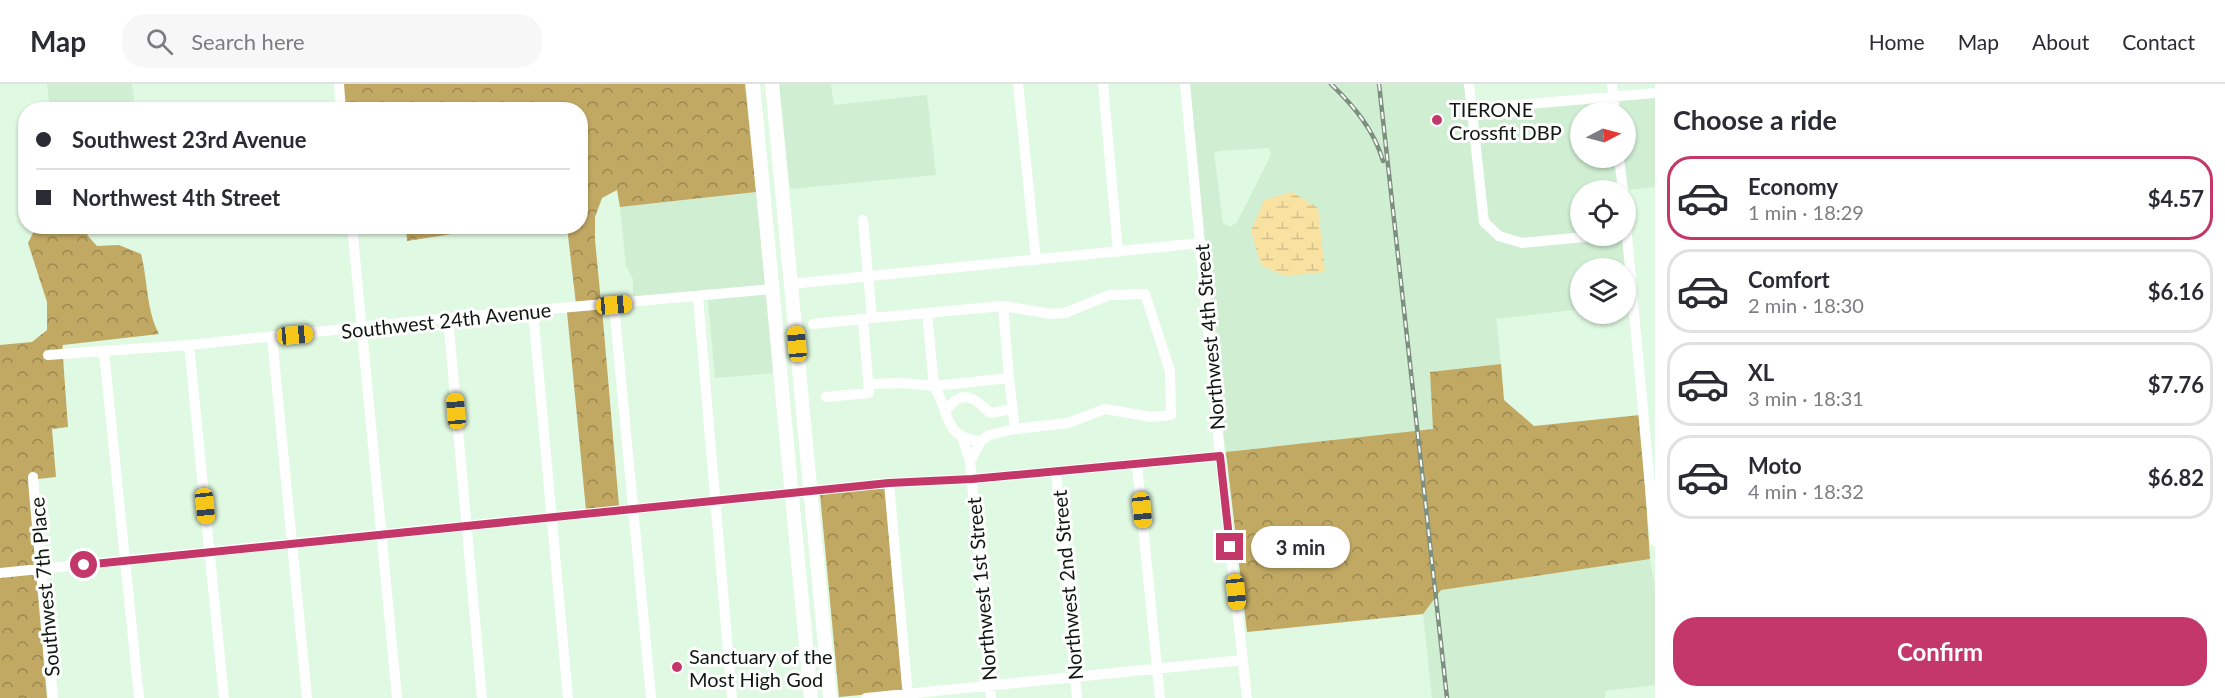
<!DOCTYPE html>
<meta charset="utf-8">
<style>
:root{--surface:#fff;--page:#f7f7f7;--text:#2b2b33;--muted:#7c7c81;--line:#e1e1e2;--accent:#c33769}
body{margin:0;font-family:Lato,sans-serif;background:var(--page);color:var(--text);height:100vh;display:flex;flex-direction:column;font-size:22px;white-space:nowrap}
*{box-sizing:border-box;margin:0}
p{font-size:20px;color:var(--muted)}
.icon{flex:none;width:33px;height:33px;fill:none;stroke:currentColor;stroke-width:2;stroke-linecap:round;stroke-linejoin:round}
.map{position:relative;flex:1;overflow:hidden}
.sheet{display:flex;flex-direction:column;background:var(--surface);width:570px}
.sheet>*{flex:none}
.hud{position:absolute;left:18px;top:18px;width:570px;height:132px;border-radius:24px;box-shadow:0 2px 4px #0004;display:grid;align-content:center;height:132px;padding:0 18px;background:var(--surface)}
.needle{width:39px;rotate:84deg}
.tools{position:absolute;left:1570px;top:18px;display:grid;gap:12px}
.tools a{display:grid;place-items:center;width:66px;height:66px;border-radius:50%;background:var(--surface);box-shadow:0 2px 4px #0004;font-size:30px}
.end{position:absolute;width:27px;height:27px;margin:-14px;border:8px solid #c33769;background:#fff;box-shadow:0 0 0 3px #fff}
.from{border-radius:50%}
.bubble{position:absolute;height:42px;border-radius:21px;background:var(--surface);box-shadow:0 2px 4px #0004;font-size:20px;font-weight:700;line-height:42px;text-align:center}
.car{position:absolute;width:18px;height:36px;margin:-18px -9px;border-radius:8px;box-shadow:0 0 4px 2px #0007;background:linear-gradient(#f5c518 24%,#345 0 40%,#f5c518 0 76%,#345 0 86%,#f5c518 0)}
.hud b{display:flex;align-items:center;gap:21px;height:57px;font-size:22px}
.hud b+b{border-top:2px solid var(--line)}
.hud i{width:15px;height:15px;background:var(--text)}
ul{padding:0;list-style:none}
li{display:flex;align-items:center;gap:18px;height:84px;margin:0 12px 9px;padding:0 6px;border:3px solid var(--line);border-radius:24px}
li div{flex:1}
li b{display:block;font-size:22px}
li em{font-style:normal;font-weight:700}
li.active{border-color:var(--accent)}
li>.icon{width:54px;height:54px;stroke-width:1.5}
h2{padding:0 18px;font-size:27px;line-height:72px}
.primary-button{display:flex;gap:12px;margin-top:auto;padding:12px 18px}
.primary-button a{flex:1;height:69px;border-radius:24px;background:var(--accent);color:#fff;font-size:24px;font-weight:700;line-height:69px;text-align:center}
header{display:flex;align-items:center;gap:36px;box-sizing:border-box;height:84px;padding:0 30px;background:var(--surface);border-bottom:2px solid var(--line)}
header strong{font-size:28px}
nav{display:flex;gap:33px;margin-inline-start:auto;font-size:21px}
.search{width:420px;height:54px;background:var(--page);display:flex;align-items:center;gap:15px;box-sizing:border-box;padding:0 21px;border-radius:24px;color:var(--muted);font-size:22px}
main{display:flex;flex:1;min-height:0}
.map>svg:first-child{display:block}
.built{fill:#cfeed2;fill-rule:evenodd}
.forest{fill:url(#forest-crowns)}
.wetland{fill:url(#wetland-marsh)}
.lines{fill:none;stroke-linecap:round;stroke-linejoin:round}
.minor{stroke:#fff;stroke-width:10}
.major{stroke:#fff;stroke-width:14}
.rail-casing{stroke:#7d8f7f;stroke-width:4.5}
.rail{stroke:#fefefe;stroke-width:2;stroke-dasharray:7;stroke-linecap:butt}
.route{stroke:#c33769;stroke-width:8}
.poi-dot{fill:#c33769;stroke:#fefefe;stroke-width:2}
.labels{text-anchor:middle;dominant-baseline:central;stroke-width:6;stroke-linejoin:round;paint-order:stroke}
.poi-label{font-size:20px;fill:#101911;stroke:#fefefe;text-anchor:start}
.street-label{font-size:20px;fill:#101911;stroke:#fefefe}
</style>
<header>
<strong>Map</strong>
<div class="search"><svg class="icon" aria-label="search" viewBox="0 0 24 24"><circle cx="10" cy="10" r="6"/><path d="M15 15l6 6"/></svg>Search here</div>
<nav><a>Home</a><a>Map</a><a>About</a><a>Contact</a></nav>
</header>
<main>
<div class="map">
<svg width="1655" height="614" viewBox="0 0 1655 614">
<defs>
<pattern id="forest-crowns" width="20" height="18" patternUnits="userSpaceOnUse" patternTransform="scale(1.5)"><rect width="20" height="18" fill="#c1a863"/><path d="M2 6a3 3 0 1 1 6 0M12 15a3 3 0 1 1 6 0" fill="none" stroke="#9b8850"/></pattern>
<pattern id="wetland-marsh" width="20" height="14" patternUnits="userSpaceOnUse" patternTransform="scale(1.5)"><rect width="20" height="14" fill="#f8e1a1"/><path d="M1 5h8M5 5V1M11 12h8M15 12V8" fill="none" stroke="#d4c08a"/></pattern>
</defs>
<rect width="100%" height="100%" fill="#e0f9e2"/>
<path class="built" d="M47 0H132L135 25H50Z
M779 0H831L834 21 927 11 936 91 790 105Z
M1190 0H1465L1480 138 1520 162 1623 152 1629 220H1626V184H1581V225L1496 235 1501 280 1430 288 1434 345 1226 368 1219 314ZM1268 64 1271 69 1268 77 1237 138 1230 143 1223 139 1214 69 1219 67Z
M1655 13V103L1627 106 1623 74H1626V28H1619L1618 16Z
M1610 17 1611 28H1581V74H1615L1619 106H1581V149L1522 155 1502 149 1488 136 1476 28Z
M756 108 766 203 633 215V195L626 182 620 123Z
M767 210 775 289 715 294 708 216Z
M1650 475 1655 503V601L1605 607V614H1432L1423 530 1441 506Z"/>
<path class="forest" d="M340 0H745L756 108 620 123 617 106 602 114 595 133V156L601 218 576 220 567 143 580 142V26L512 23 492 26 342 25Z
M36 143H85L88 152 97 162 119 161 141 170C148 197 146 225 159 250L63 261 62 266 44 268V275L63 274 68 343 52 345 56 393 38 395 37 389 29 390 30 396 28 397 47 614H0V261L32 258 47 246V218L28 159Z
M406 143V142L455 143 452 150 407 157Z
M602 225 619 422 586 426 567 228Z
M1501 280 1504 316 1534 342 1640 331 1650 475 1441 506 1423 530 1247 548 1226 368 1433 345 1430 288Z
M885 402 903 607 839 613 820 410Z"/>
<path class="wetland" d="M1292 108 1318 124 1325 188 1285 192 1261 181 1251 147 1264 116Z"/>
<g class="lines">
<path class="minor" d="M339 0 341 26
M1018 0 1036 176
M1103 0 1118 168
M1185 0 1220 372 1247 614
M1469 0 1484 138 1499 152 1522 159 1595 152
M1612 0 1615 28
M1472 25 1655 9
M1619 74 1623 106
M1626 141 1655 457
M352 142 397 614
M791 200 1201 159
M698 213 732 614
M614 221 651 614
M533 227 568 614
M927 229 934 302 1009 294 1003 222
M448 234 482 614
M872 234 1003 222 1052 230 1065 229 1109 211 1145 210 1170 287 1171 331 1151 333 1105 325 1068 339 1015 345 989 351 981 357 970 377
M813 240 872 234 863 136
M272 253 307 614
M189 261 224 614
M104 268 139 614
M48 271 189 261 448 234 772 205
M1009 294 1015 345
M869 300 903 299 934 302C950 327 942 354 981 357
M826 313 869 309 863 235
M945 328C961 305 972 311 990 329L1013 325
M962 353 970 377 991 614
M1137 381 1160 614
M1056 388 1077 614
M33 393 53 614
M889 399 908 614
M0 489 889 399 972 395 1220 372
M866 614 1243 576"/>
<path class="major" d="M753 0 811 614
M772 0 830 614"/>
<g class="rail-casing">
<path id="rail" d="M1331 0C1354 22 1374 46 1383 77
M1379 0 1447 614"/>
</g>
<use href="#rail" class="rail"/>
</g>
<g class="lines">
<path class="route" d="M84 481 889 399 972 395 1220 372 1230 463"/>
</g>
<g class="poi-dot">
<circle cx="1437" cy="36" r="6"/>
<circle cx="677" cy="583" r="6"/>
</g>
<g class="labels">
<g class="poi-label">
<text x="1449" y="25">TIERONE<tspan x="1449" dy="23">Crossfit DBP</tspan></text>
<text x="689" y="572">Sanctuary of the<tspan x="689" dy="23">Most High God</tspan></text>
</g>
<g class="street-label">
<text transform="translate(446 236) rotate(-6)">Southwest 24th Avenue</text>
<text transform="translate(1209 253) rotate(-95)">Northwest 4th Street</text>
<text transform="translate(1067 501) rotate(-95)">Northwest 2nd Street</text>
<text transform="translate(44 503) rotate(-95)">Southwest 7th Place</text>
<text transform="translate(981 505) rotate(-95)">Northwest 1st Street</text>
</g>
</g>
</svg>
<div class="tools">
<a><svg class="needle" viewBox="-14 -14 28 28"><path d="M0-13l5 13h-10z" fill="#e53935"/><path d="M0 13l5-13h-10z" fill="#7c7c81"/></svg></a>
<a><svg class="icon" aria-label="locate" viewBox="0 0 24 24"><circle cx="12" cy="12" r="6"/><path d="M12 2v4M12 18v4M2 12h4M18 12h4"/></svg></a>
<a><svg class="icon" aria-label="layers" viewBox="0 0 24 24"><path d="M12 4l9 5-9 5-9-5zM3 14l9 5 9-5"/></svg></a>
</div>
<i class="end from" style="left:84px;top:481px"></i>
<i class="end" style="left:1230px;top:463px"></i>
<div class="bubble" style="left:1251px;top:442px;width:99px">3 min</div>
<i class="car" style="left:614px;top:221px;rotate:85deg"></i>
<i class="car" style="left:295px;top:251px;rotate:85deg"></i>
<i class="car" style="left:797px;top:260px;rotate:355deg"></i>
<i class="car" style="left:456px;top:327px;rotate:355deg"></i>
<i class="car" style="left:205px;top:422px;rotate:174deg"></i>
<i class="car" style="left:1142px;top:426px;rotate:174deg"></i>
<i class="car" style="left:1236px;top:508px;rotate:174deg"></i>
<div class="hud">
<b><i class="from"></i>Southwest 23rd Avenue</b>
<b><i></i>Northwest 4th Street</b>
</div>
</div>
<section class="sheet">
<h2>Choose a ride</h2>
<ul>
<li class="active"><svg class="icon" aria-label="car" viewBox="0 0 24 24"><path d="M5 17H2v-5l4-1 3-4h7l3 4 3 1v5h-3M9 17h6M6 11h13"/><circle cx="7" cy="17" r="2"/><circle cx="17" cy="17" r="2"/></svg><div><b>Economy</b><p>1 min · 18:29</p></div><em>$4.57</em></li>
<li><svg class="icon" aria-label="car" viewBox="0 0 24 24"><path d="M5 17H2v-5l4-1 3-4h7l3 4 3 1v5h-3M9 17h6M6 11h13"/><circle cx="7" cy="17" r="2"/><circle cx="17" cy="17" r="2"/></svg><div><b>Comfort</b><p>2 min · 18:30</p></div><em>$6.16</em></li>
<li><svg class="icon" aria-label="car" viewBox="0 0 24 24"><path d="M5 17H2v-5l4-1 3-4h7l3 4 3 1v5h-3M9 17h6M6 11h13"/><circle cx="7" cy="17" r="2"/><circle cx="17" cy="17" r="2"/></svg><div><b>XL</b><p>3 min · 18:31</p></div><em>$7.76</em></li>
<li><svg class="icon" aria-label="car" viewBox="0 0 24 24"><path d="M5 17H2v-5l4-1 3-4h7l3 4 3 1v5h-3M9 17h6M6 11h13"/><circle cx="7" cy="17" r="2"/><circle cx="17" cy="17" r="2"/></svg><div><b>Moto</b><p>4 min · 18:32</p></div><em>$6.82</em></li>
</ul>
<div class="primary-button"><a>Confirm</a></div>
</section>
</main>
